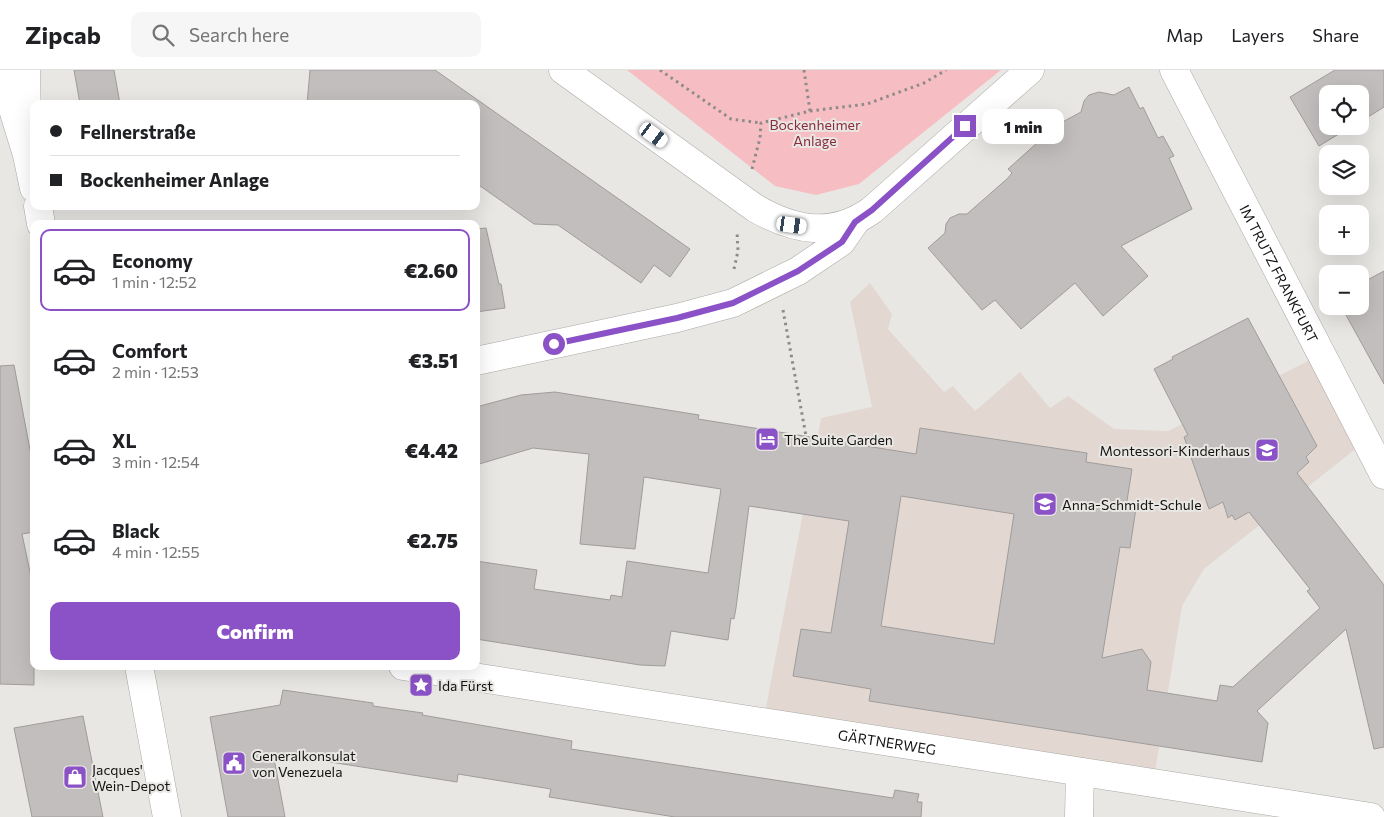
<!DOCTYPE html>
<meta charset="utf-8">
<style>
:root{--surface:#fff;--page:#f6f6f6;--text:#202124;--muted:#757577;--line:#e0e0e0;--accent:#8b51c7}
body{margin:0;font-family:Commissioner,sans-serif;background:var(--page);color:var(--text);height:100vh;display:flex;flex-direction:column;font-size:19px;white-space:nowrap}
*{box-sizing:border-box;margin:0}
p{font-size:16px;color:var(--muted)}
.icon{flex:none;width:28px;height:28px;fill:none;stroke:currentColor;stroke-width:2;stroke-linecap:round;stroke-linejoin:round}
.map{position:relative;flex:1;overflow:hidden}
.side{position:absolute;left:30px;top:150px;width:450px;height:450px;display:flex;flex-direction:column;background:var(--surface);border-radius:10px;box-shadow:0 5px 20px #0002}
.side>*{flex:none}
.guide{position:absolute;left:30px;top:30px;width:450px;height:110px;border-radius:10px;box-shadow:0 5px 20px #0002;display:grid;align-content:center;height:110px;padding:0 20px;background:var(--surface)}
.fabs{position:absolute;left:1319px;top:15px;display:grid;gap:10px}
.fabs a{display:grid;place-items:center;width:50px;height:50px;border-radius:10px;background:var(--surface);box-shadow:0 5px 20px #0002;font-size:25px}
.end{position:absolute;width:22px;height:22px;margin:-11px;border:6px solid #8b51c7;background:#fff;box-shadow:0 0 0 2px #fff}
.from{border-radius:50%}
.bubble{position:absolute;height:35px;border-radius:10px;background:var(--surface);box-shadow:0 5px 20px #0002;font-size:16px;font-weight:800;line-height:35px;text-align:center}
.car{position:absolute;width:15px;height:30px;margin:-15px -8px;border-radius:6px;box-shadow:0 0 4px 1px #0007;background:linear-gradient(#fff 24%,#345 0 40%,#fff 0 76%,#345 0 86%,#fff 0)}
.guide b{display:flex;align-items:center;gap:18px;height:48px;font-size:19px}
.guide b+b{border-top:1px solid var(--line)}
.guide i{width:12px;height:12px;background:var(--text)}
ul{padding:9px 0 0;list-style:none}
li{display:flex;align-items:center;gap:15px;height:82px;margin:0 10px 8px;padding:0 10px;border:2px solid transparent;border-radius:10px}
li div{flex:1}
li b{display:block;font-size:19px}
li em{font-style:normal;font-weight:800}
li.on{border-color:var(--accent)}
li>.icon{width:45px;height:45px;stroke-width:1.5}
.button{display:flex;gap:10px;margin-top:auto;padding:10px 20px}
.button a{flex:1;height:58px;border-radius:10px;background:var(--accent);color:#fff;font-size:20px;font-weight:800;line-height:58px;text-align:center}
header{display:flex;align-items:center;gap:30px;box-sizing:border-box;height:70px;padding:0 25px;background:var(--surface);border-bottom:1px solid var(--line)}
header strong{font-size:24px}
nav{display:flex;gap:28px;margin-inline-start:auto;font-size:18px}
.search{width:350px;height:45px;background:var(--page);display:flex;align-items:center;gap:12px;box-sizing:border-box;padding:0 18px;border-radius:10px;color:var(--muted);font-size:19px}
.map>svg:first-child{display:block}
.built{fill:#e2d8d1}
.green{fill:#f6bec2}
.building{fill:#c2bebd;stroke:#9f9c9b;fill-rule:evenodd}
.lines{fill:none;stroke-linecap:round;stroke-linejoin:round}
.minor-casing{stroke:#aba8a6;stroke-width:29}
.major-casing{stroke:#aba8a6;stroke-width:29}
.path{stroke:#8d8b89;stroke-width:3;stroke-dasharray:2.5 4;stroke-linecap:butt}
.minor{stroke:#fff;stroke-width:28}
.major{stroke:#fff;stroke-width:28}
.route{stroke:#8b51c7;stroke-width:6}
.labels{text-anchor:middle;dominant-baseline:central;stroke-width:4;stroke-linejoin:round;paint-order:stroke}
.park-label{font-size:14px;fill:#892c3b;stroke:#e9e7e4}
.street-label{font-size:14px;fill:#141313;stroke:#e9e7e4}
.poi-label{font-size:14px;fill:#141313;stroke:#e9e7e4;text-anchor:start}
</style>
<header>
<strong>Zipcab</strong>
<div class="search"><svg class="icon" aria-label="search" viewBox="0 0 24 24"><circle cx="10" cy="10" r="6"/><path d="M15 15l6 6"/></svg>Search here</div>
<nav><a>Map</a><a>Layers</a><a>Share</a></nav>
</header>
<div class="map">
<svg width="1384" height="747" viewBox="0 0 1384 747">
<rect width="100%" height="100%" fill="#e9e7e4"/>
<path class="built" d="M870 213 892 244 888 259 944 322 953 316 975 341 1020 302 1050 338 1068 326 1114 359 1168 361 1320 285 1367 370 1204 499 1182 536 1153 714 763 653 821 348 872 337 850 232Z"/>
<path class="green" d="M627 0H1001L859 114 816 125 775 116Z"/>
<path class="building" d="M74 0H114L120 34H80Z
M310 0H435L690 179 670 207 654 195 641 213 558 155 534 154 476 113V34H307Z
M1335 0H1384V37L1360 52V24H1328V56H1352L1319 76 1290 27Z
M1129 17 1140 39 1143 37 1158 68 1163 66 1174 86 1169 88 1192 139 1121 176 1148 206 1103 246 1075 213 1021 259 995 230 982 240 928 178 945 163 946 154 950 148 959 144H967L1008 108 1012 103 1008 99 1057 55 1081 42 1084 31 1089 25 1099 22 1114 25Z
M486 158 499 214H501L505 238 476 242V159Z
M1384 201V314L1341 236H1360V214Z
M1248 248 1317 376 1306 387 1309 392 1297 403 1384 515V677L1374 679 1346 559 1257 641 1268 653 1262 692 869 631 871 619 793 606 801 559 831 563 849 451 749 436 736 538 734 549 731 548 728 570 671 561 665 596 640 595 476 569V491L537 500 534 519 610 530 611 525 622 527 627 491 708 503 721 419 644 407 635 479 580 474 589 384 533 378 476 395V337L521 325 555 322 699 345 698 349 916 384 920 358 1087 383 1086 392 1132 399 1126 437 1136 438 1130 478 1120 477 1102 588 1142 579 1151 592 1147 620 1217 631 1220 615 1233 617 1320 538 1307 521 1310 519 1249 442 1235 450 1232 445 1228 448 1223 432 1209 439 1184 367 1188 365 1154 299 1173 289 1172 287ZM901 426 1014 444 994 574 881 556Z
M14 295 34 401V462L22 464 34 521V615L0 614V296Z
M283 620 373 633V636L423 643 422 645 572 671 571 679 893 728 895 720 919 724 917 732H922L921 747H675L549 727 551 719 458 704 457 712 273 683 285 747H228L210 647 280 635Z
M83 646 103 747H32L14 658Z"/>
<g class="lines">
<g class="minor-casing">
<g id="minor">
<path id="s1" d="M1174 0 1384 405"/>
<path d="M476 291 677 248 733 233 798 201 841 172 855 152"/>
<path id="s2" d="M403 596 1371 747"/>
<path d="M1079 747 1080 702"/>
</g>
</g>
<g class="major-casing">
<path id="major" d="M1 0 27 85 34 118
M26 0 27 56
M563 0 755 138C795 161 833 168 872 140L1030 0
M38 136 41 154
M139 596 167 747"/>
</g>
<path class="path" d="M660 0 731 49 761 53
M804 0 810 41
M752 99 760 68 761 53 810 41 867 34 924 13 946 0
M734 199 738 181 737 161
M783 240 806 366"/>
<use href="#minor" class="minor"/>
<use href="#major" class="major"/>
</g>
<g class="lines">
<path class="route" d="M554 274 677 248 733 233 798 201 842 172 855 152 872 140 965 56"/>
</g>
<defs>
<g id="hotel-square" transform="scale(1.25)"><rect x="-9" y="-9" width="18" height="18" rx="4" fill="#8b51c7" stroke="#e9e7e4"/><path d="M-6-4.5h1.5V1H6V5H4.5V3h-9V5H-6ZM-4 0a1.8 1.8 0 1 1 3.6 0ZM.5 0V-2.5h3Q6-2.5 6 0Z" fill="#fff"/></g>
<g id="school-square" transform="scale(1.25)"><rect x="-9" y="-9" width="18" height="18" rx="4" fill="#8b51c7" stroke="#e9e7e4"/><path d="M0-5L7-2L0 1L-7-2ZM-4 1L0 2.5L4 1V4Q0 6-4 4Z" fill="#fff"/></g>
<g id="sight-square" transform="scale(1.25)"><rect x="-9" y="-9" width="18" height="18" rx="4" fill="#8b51c7" stroke="#e9e7e4"/><path d="M0-6L1.8-2.2L6-1.7L2.9 1.2L3.7 5.4L0 3.3L-3.7 5.4L-2.9 1.2L-6-1.7L-1.8-2.2Z" fill="#fff"/></g>
<g id="civic-square" transform="scale(1.25)"><rect x="-9" y="-9" width="18" height="18" rx="4" fill="#8b51c7" stroke="#e9e7e4"/><path d="M-.6-6.5H3V-4.5H.6V-3L4-1V1h2V6H-6V1h2V-1L-.6-3ZM-1.2 2.5V6h2.4V2.5Z" fill="#fff"/></g>
<g id="shop-square" transform="scale(1.25)"><rect x="-9" y="-9" width="18" height="18" rx="4" fill="#8b51c7" stroke="#e9e7e4"/><path d="M-5-2.5h2.3a2.7 3.5 0 0 1 5.4 0H5L5.5 6h-11ZM-1.5-2.5h3a1.5 2.3 0 0 0-3 0Z" fill="#fff"/></g>
</defs>
<g fill-rule="evenodd">
<use href="#hotel-square" x="767" y="369"/>
<use href="#school-square" x="1267" y="380"/>
<use href="#school-square" x="1045" y="434"/>
<use href="#sight-square" x="421" y="615"/>
<use href="#civic-square" x="234" y="693"/>
<use href="#shop-square" x="75" y="707"/>
</g>
<g class="labels">
<g class="park-label">
<text x="815" y="54">Bockenheimer<tspan x="815" dy="16">Anlage</tspan></text>
</g>
<g class="street-label">
<text stroke="none"><textPath href="#s1" startOffset="229">IM TRUTZ FRANKFURT</textPath></text>
<text stroke="none"><textPath href="#s2" startOffset="490">GÄRTNERWEG</textPath></text>
</g>
<g class="poi-label">
<text x="784" y="369">The Suite Garden</text>
<text x="1250" y="380" text-anchor="end">Montessori-Kinderhaus</text>
<text x="1062" y="434">Anna-Schmidt-Schule</text>
<text x="438" y="615">Ida Fürst</text>
<text x="252" y="685">Generalkonsulat<tspan x="252" dy="16">von Venezuela</tspan></text>
<text x="92" y="699">Jacques'<tspan x="92" dy="16">Wein-Depot</tspan></text>
</g>
</g>
</svg>
<div class="fabs">
<a><svg class="icon" aria-label="locate" viewBox="0 0 24 24"><circle cx="12" cy="12" r="6"/><path d="M12 2v4M12 18v4M2 12h4M18 12h4"/></svg></a>
<a><svg class="icon" aria-label="layers" viewBox="0 0 24 24"><path d="M12 4l9 5-9 5-9-5zM3 14l9 5 9-5"/></svg></a>
<a>+</a>
<a>−</a>
</div>
<i class="end from" style="left:554px;top:274px"></i>
<i class="end" style="left:965px;top:56px"></i>
<div class="bubble" style="left:982px;top:39px;width:82px">1 min</div>
<i class="car" style="left:654px;top:65px;rotate:126deg"></i>
<i class="car" style="left:792px;top:155px;rotate:98deg"></i>
<div class="guide">
<b><i class="from"></i>Fellnerstraße</b>
<b><i></i>Bockenheimer Anlage</b>
</div>
<section class="side">
<ul>
<li class="on"><svg class="icon" aria-label="car" viewBox="0 0 24 24"><path d="M5 17H2v-5l4-1 3-4h7l3 4 3 1v5h-3M9 17h6M6 11h13"/><circle cx="7" cy="17" r="2"/><circle cx="17" cy="17" r="2"/></svg><div><b>Economy</b><p>1 min · 12:52</p></div><em>€2.60</em></li>
<li><svg class="icon" aria-label="car" viewBox="0 0 24 24"><path d="M5 17H2v-5l4-1 3-4h7l3 4 3 1v5h-3M9 17h6M6 11h13"/><circle cx="7" cy="17" r="2"/><circle cx="17" cy="17" r="2"/></svg><div><b>Comfort</b><p>2 min · 12:53</p></div><em>€3.51</em></li>
<li><svg class="icon" aria-label="car" viewBox="0 0 24 24"><path d="M5 17H2v-5l4-1 3-4h7l3 4 3 1v5h-3M9 17h6M6 11h13"/><circle cx="7" cy="17" r="2"/><circle cx="17" cy="17" r="2"/></svg><div><b>XL</b><p>3 min · 12:54</p></div><em>€4.42</em></li>
<li><svg class="icon" aria-label="car" viewBox="0 0 24 24"><path d="M5 17H2v-5l4-1 3-4h7l3 4 3 1v5h-3M9 17h6M6 11h13"/><circle cx="7" cy="17" r="2"/><circle cx="17" cy="17" r="2"/></svg><div><b>Black</b><p>4 min · 12:55</p></div><em>€2.75</em></li>
</ul>
<div class="button"><a>Confirm</a></div>
</section>
</div>
